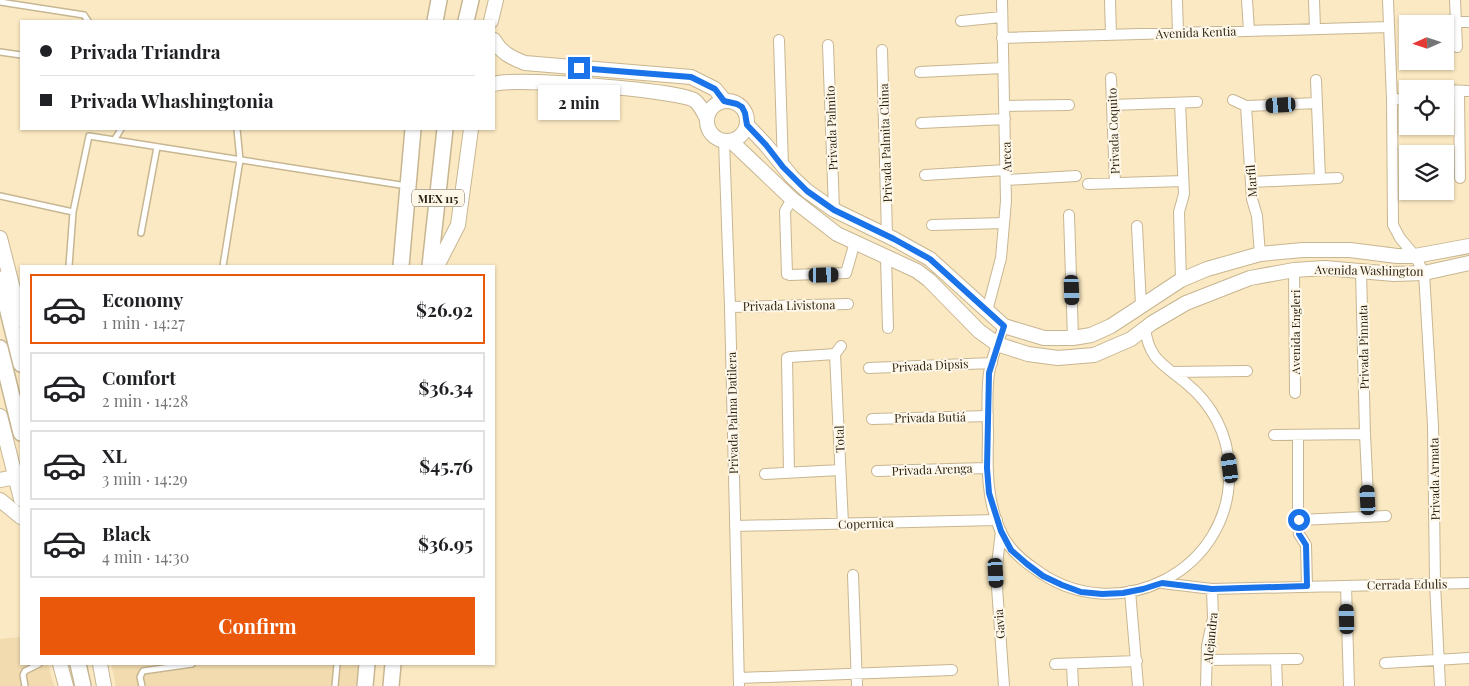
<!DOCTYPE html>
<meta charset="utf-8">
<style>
:root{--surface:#fff;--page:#f2f2f2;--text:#202124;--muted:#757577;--line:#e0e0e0;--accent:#ea580c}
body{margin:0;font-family:"Playfair Display",serif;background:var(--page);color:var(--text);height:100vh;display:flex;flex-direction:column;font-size:19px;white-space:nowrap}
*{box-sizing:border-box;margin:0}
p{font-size:16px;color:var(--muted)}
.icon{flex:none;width:28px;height:28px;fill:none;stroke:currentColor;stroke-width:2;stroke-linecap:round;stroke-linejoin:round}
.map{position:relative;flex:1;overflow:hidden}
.sheet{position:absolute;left:20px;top:265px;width:475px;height:400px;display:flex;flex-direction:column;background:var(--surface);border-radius:0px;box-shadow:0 1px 4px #0004}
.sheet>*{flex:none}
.banner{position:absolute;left:20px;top:20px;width:475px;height:110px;border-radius:0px;box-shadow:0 1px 4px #0004;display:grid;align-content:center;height:110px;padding:0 20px;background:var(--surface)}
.needle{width:32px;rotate:267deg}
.controls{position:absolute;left:1399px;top:15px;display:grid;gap:10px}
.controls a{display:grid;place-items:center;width:55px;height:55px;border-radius:0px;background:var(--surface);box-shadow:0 1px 4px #0004;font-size:25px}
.end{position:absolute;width:22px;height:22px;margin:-11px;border:6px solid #1a73e8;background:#fff;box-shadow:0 0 0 2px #fff}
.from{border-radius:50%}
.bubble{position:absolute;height:35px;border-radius:0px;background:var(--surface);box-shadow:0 1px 4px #0004;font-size:16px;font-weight:700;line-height:35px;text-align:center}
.car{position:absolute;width:15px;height:30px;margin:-15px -8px;border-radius:6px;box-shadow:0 0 4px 1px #0007;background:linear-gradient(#222 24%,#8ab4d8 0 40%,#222 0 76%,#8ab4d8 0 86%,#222 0)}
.banner b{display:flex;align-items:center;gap:18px;height:48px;font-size:19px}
.banner b+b{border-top:1px solid var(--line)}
.banner i{width:12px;height:12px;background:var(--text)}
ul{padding:9px 0 0;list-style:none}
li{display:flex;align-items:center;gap:15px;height:70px;margin:0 10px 8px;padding:0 10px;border:2px solid var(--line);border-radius:0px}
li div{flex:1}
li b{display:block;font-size:19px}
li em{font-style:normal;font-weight:700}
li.active{border-color:var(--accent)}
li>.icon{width:45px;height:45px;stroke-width:1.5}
.primary-button{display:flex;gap:10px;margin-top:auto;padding:10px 20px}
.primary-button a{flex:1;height:58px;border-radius:0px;background:var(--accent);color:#fff;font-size:20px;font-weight:700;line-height:58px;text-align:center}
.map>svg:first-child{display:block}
.built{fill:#f1dbaf}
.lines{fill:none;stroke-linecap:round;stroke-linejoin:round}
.lane-casing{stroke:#c7b692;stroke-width:8}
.street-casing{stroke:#c7b692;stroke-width:12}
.secondary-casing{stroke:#c7b692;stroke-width:16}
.primary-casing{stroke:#c7b692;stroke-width:18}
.lane{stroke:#fff;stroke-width:5}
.street{stroke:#fff;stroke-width:10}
.secondary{stroke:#fff;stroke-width:14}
.primary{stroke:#fff;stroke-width:15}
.route{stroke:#1a73e8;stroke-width:6}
.labels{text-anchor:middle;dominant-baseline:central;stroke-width:4;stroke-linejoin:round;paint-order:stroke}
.shield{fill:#fff7e8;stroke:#6a6354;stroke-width:1}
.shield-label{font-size:11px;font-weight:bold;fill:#2a2315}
.street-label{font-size:12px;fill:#2a2315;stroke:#fff7e8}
</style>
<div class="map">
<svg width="1469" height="686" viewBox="0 0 1469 686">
<rect width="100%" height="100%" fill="#fbe9c3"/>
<path class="built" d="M21 637V664H48L54 686H0V639Z
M111 664H358L356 686H116Z"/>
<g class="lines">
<g class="lane-casing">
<path id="lane" d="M0 2 84 15 88 21
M0 52 21 55
M115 139 121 129
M0 196 73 212 89 136 407 186
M141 233 157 147
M69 266 73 212
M223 266 240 160 237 129
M25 686 23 675 25 671 39 664
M142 686 140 677 143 671 192 664
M335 686 337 664"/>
</g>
<g class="street-casing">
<path id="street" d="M1110 0 1111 35
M1177 0 1178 33
M1247 0 1249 31
M1314 0 1315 29
M1388 0 1392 100 1393 225 1400 238 1415 256 1424 273 1433 425 1435 583 1440 686
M1455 0 1457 47
M961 21 1002 17
M1456 22H1469
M1002 38 1389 27
M779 40 783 167
M828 45 834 210
M882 50 887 235
M920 72 1003 68
M1111 78 1115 183
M1316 80 1320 178
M1445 90 1469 91
M1459 91 1460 178
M1233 100 1246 106 1317 103
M1392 100 1408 98
M1180 103 1184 194 1179 212 1181 280
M1112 105 1197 102
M1004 106 1069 105
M1246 106 1252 199 1257 216 1260 254
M921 123 1005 119
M724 141 730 307 739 686
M925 175 1006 170
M1007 180 1076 176
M1251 182 1338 178
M1088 184 1183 181
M792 199 785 211 787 274 790 275 846 273 855 242
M1069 215 1073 338
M932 225 1004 223
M1137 226 1141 305
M886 257 888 328
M1294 270 1295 393
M1361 270 1365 434 1369 517
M730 307 848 304
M987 311 1001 258 1006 201 1002 0
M1004 326C998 341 992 357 989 373 986 394 988 417 988 437 987 470 987 500 1000 530 1007 547 1020 559 1035 569 1116 630 1235 571 1229 467 1228 434 1212 404 1186 383 1163 364 1149 360 1145 328
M835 354 843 524
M835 354 841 346
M869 368 992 363
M1172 372 1247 371
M872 419 988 416
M1274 435 1365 434
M1298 435V526L1299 534 1306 545 1307 587
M877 471 987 468
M789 472 787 358 790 357 835 354
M765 474 840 470
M1299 520 1386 516
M735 526 997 520
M1001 531 996 573 1004 686
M853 575 857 686
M1162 583 1212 589 1469 583
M1346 586 1349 686
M1130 591 1138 686
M1207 660 1298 659
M1276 660 1277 686
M1385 663 1469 658
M1055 664 1137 661
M1072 664 1073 686
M739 678 952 670
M1206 686 1207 646 1213 618 1212 589"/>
</g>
<g class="secondary-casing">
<path id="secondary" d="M491 21 496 0
M494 40C501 53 512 58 525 63L691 77 715 89 725 101
M494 84C515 77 676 90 694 100 700 104 704 113 707 119
M707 121a20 20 0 1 1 40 0a20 20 0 1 1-40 0Z
M747 125 766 145 792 177 807 191 834 210 894 239 930 259 1004 326 1044 338H1073L1091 335 1111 326 1181 280 1207 269 1260 254 1303 250H1350L1397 256H1415L1469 246
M731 141 792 199 837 234 917 271 929 280 979 331 997 344 1028 354 1058 358 1094 355 1131 339 1152 323 1186 303 1250 278 1294 270 1325 268 1394 274 1424 273 1469 263
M0 238 21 320
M437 266 458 225 471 129
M0 416 21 499
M0 480 21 476
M0 500 21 517
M60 664 66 686
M100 664 104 686"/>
</g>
<g class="primary-casing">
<path id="primary" d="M435 21 439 0
M466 21 471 0
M401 266 413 129
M430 266 445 129
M0 279 21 364
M0 348 21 433
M78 664 83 686
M365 686 367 664
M391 686 393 664"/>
</g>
<use href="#lane" class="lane"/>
<use href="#street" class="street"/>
<use href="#secondary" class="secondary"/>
<use href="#primary" class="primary"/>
</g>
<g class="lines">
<path class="route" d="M579 68 691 77 715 89 724 101 737 104 742 107 745 113 747 125 766 145 783 167 807 191 834 210 894 239 930 259 1004 326 989 373 987 468 989 493 1001 531 1011 550 1027 564 1043 576 1062 585 1081 592 1102 594 1123 593 1143 589 1162 583 1212 589 1307 586 1306 545 1299 534V520"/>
</g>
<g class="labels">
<rect class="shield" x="412" y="189.5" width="52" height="17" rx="4"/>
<g class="shield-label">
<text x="438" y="198">MEX 115</text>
</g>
<g class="street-label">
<text transform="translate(1196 32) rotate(-2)">Avenida Kentia</text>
<text transform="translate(831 128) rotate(-92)">Privada Palmito</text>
<text transform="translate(1113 131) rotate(-92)">Privada Coquito</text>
<text transform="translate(885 143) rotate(-92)">Privada Palmita China</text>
<text transform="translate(1006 157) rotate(-92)">Areca</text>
<text transform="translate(1251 181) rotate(-94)">Marfil</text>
<text transform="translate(1369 270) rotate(1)">Avenida Washington</text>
<text transform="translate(789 305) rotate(-1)">Privada Livistona</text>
<text transform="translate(1295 332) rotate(-90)">Avenida Engleri</text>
<text transform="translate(1363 347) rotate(-91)">Privada Pinnata</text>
<text transform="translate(930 365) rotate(-3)">Privada Dipsis</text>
<text transform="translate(732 413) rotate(-91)">Privada Palma Datilera</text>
<text transform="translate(930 417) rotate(-1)">Privada Butiá</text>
<text transform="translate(839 439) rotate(-92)">Total</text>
<text transform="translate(932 469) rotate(-2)">Privada Arenga</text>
<text transform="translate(1434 479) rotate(-91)">Privada Armata</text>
<text transform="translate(866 523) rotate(-2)">Copernica</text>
<text transform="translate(1407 584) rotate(-1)">Cerrada Edulis</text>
<text transform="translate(999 624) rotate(-94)">Gavia</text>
<text transform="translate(1210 638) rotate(-84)">Alejandra</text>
</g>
</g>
</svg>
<div class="controls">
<a><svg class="needle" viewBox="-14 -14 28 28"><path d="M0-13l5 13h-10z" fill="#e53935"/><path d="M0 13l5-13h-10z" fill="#757577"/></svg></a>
<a><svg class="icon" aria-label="locate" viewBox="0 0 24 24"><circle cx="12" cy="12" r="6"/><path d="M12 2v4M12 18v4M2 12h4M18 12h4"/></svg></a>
<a><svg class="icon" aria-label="layers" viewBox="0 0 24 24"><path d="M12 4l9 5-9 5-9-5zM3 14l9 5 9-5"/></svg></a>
</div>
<i class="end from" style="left:1299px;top:520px"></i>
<i class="end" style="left:579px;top:68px"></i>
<div class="bubble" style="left:538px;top:85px;width:82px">2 min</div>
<i class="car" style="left:1281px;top:105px;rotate:267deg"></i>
<i class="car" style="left:824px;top:275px;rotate:89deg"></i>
<i class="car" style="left:1072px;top:290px;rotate:178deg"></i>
<i class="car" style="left:1230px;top:468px;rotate:352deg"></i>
<i class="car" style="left:1368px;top:500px;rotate:357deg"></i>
<i class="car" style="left:996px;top:573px;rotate:176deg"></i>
<i class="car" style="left:1347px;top:619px;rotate:358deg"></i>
<div class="banner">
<b><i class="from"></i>Privada Triandra</b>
<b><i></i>Privada Whashingtonia</b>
</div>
<section class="sheet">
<ul>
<li class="active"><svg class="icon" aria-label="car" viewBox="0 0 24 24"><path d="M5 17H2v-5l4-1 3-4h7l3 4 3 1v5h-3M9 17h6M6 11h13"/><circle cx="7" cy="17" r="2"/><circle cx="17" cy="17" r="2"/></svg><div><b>Economy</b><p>1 min · 14:27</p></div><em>$26.92</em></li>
<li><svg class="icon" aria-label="car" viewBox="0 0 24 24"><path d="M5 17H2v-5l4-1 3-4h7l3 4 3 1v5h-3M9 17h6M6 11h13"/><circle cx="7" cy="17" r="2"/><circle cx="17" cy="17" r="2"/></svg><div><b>Comfort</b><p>2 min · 14:28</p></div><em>$36.34</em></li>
<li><svg class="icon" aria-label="car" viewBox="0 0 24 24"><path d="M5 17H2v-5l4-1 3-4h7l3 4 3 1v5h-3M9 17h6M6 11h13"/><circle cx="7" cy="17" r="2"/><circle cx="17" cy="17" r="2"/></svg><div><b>XL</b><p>3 min · 14:29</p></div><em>$45.76</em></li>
<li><svg class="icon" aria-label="car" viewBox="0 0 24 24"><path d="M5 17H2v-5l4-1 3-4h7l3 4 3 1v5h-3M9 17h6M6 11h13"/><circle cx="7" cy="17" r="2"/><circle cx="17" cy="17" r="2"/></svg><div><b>Black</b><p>4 min · 14:30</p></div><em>$36.95</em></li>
</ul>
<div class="primary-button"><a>Confirm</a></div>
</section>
</div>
